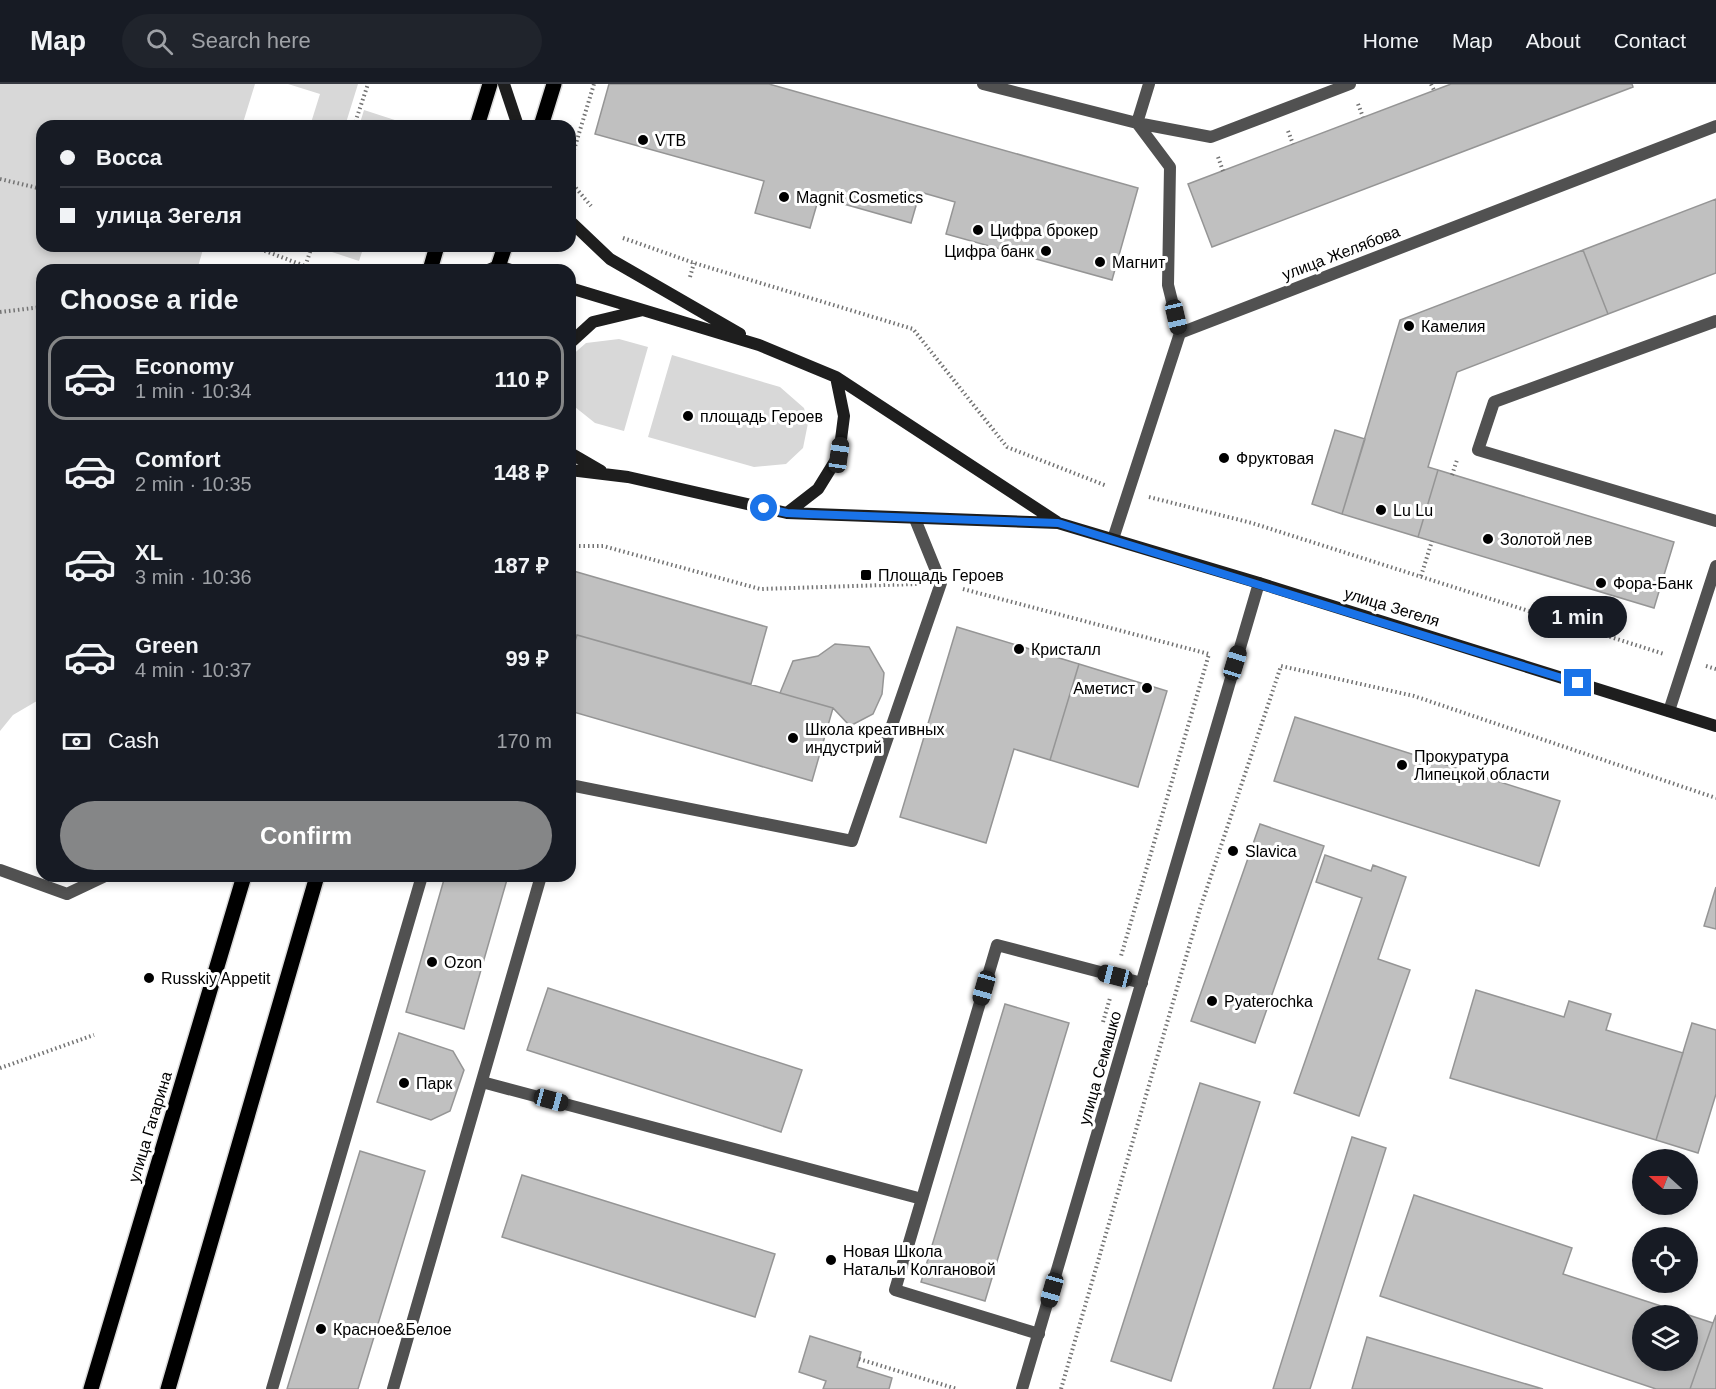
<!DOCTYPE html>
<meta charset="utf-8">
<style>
:root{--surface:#171b24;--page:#20242c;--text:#f1f3f6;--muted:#9ea1a6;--line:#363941;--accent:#858687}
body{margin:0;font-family:Helvetica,sans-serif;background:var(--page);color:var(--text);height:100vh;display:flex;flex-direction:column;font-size:22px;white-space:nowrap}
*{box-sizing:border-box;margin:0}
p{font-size:20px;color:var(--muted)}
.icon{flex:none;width:33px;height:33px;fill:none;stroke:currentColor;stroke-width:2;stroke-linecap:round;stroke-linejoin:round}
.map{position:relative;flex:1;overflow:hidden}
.side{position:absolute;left:36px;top:180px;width:540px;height:618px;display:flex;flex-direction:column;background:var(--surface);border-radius:18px;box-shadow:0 3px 9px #0003}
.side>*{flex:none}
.guide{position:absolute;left:36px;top:36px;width:540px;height:132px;border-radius:18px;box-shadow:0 3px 9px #0003;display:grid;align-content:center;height:132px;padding:0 24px;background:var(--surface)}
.needle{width:39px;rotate:291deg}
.controls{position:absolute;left:1632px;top:1065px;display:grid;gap:12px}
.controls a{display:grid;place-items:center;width:66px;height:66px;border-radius:50%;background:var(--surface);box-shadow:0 3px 9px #0003;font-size:30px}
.end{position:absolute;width:27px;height:27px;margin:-14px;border:8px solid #1a73e8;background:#fff;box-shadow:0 0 0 3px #fff}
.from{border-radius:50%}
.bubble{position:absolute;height:42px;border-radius:21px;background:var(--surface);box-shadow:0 3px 9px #0003;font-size:20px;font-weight:800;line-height:42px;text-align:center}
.car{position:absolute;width:18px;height:36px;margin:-18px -9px;border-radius:8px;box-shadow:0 0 4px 2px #0007;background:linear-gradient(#222 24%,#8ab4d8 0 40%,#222 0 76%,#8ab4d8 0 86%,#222 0)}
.guide b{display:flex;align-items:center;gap:21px;height:57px;font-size:22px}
.guide b+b{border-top:2px solid var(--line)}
.guide i{width:15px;height:15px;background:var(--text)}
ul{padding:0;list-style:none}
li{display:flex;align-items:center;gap:18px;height:84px;margin:0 12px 9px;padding:0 12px;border:3px solid transparent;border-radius:18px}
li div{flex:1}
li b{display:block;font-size:22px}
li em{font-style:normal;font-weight:800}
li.selected{border-color:var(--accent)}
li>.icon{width:54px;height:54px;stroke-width:1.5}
h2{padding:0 24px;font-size:27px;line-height:72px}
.pay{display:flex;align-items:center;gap:15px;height:66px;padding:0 24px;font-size:22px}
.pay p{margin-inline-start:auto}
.primary-button{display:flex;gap:12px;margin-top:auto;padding:12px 24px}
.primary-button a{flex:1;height:69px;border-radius:36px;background:var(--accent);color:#fff;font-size:24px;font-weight:800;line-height:69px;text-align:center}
header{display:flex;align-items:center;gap:36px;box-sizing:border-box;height:84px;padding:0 30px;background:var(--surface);border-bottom:2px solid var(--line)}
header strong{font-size:28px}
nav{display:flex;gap:33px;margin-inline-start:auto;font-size:21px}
.search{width:420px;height:54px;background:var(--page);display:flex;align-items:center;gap:15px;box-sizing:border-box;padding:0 21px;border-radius:33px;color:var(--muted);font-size:22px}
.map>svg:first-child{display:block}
.green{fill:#d8d8d8}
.building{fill:#c0c0c0;stroke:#959595;stroke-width:1.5;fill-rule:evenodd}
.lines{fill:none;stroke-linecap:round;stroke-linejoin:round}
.primary-casing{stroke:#dbdbdb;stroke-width:18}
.path{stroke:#737373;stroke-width:4;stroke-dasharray:1.5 3;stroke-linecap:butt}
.service{stroke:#515151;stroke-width:12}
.minor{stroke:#515151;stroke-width:12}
.secondary{stroke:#1e1e1e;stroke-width:12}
.primary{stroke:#000;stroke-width:15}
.route{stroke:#1a73e8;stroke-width:8}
.poi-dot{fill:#000;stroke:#fff;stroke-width:2}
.labels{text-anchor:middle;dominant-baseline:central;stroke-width:6;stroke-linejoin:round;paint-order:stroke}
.poi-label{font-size:16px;fill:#000;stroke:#fff;text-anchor:start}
.street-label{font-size:16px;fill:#000;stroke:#fff}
</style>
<header>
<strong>Map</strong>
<div class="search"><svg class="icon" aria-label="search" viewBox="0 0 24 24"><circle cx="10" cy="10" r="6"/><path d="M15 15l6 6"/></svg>Search here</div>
<nav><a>Home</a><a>Map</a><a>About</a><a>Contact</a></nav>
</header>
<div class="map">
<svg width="1716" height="1305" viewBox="0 0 1716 1305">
<rect width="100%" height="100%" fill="#fff"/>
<path class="green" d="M0 0H255L242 42H42V162H204L197 186H42V614L13 631 0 647Z
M288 0H358L345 42H310L320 10Z
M364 26 404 39 403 42H359Z
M321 162H364L359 177 320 164Z
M619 255 648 263 624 347 595 339 570 319V273L586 259Z
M672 271 780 303 804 324 808 339 803 364 786 380 754 383 648 353Z"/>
<path class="building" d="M609 0H769L1138 104 1112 196 946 150 955 118 920 108 911 139 819 113 810 144 755 129 764 97 595 50Z
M1451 0H1632L1633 3 1212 163 1188 100Z
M1716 115V189L1608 230 1583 166Z
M1583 166 1608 230 1457 288 1428 383 1438 386 1418 453 1342 430 1400 236Z
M1335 346 1365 355 1342 430 1312 420Z
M1438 386 1674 458 1654 524 1418 453Z
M570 486 767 543 751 600 577 551 570 573Z
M957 543 1079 580 1050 676 1014 665 986 759 900 733Z
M577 551 833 624 812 697 570 627V573Z
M835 560 869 563 884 589 882 610 873 630 850 642 833 624 780 609 793 577 818 572Z
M1079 580 1167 607 1138 703 1050 676Z
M1295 633 1560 717 1539 782 1274 697Z
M1260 740 1324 762 1255 959 1191 937Z
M1325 771 1371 787 1373 781 1406 793 1378 875 1410 886 1359 1032 1294 1009 1362 814 1316 798Z
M445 792H508L464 945 406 928Z
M1716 803V845L1704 842Z
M548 904 802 986 781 1048 527 966Z
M1476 906 1564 933 1569 917 1611 930 1606 946 1683 969 1656 1056 1450 994Z
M1005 920 1069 939 985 1217 921 1198Z
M1692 939 1716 946V1010L1698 1069 1656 1056Z
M399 949 453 967 464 986 450 1027 431 1036 377 1018Z
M1200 999 1260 1018 1171 1297 1111 1277Z
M1352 1053 1386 1064 1310 1305H1273Z
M360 1067 425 1087 358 1305H287Z
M522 1091 775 1170 755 1233 502 1153Z
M1414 1111 1572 1164 1563 1190 1713 1239 1690 1305H1656L1380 1212ZM1642 1232H1688V1276H1642Z
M1716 1231V1305H1690L1713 1239Z
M810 1252 861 1268 857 1283 892 1294 889 1305H823L826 1297 799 1288Z
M1367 1253 1543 1305H1352Z"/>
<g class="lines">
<g class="primary-casing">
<path id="primary" d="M477 42 490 0
M541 42 554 0
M430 186 437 162
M497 186 505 162
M91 1305 244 792
M168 1305 317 792"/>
</g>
<path class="path" d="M1431 0 1434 6
M1358 20 1363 33
M354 42 368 0
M1288 47 1293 60
M1218 73 1223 87
M570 79 594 0
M0 95 42 105
M570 97 591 122
M623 154 694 179 913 245 1007 363 1107 402
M252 162 305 182
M304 186 312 162
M690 193 694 179
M0 228 42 223
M1452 391 1457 376
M1149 413 1252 439 1664 570
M570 462H603L760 505 917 500
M1421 492 1432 457
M963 505 1209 570 1121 872
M1706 582 1716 585
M1103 938 1110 914
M0 984 94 951
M859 1275 957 1305
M1061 1305 1200 825 1281 582 1414 612 1716 714"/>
<path class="service" d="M983 0 1137 39 1170 83 1168 201 1180 249
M1149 0 1137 39 1211 53 1350 0
M1716 237 1494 318 1478 366 1716 437
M1669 627 1716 482
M570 701 852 757 941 499 915 435
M0 786 67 810 105 792
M482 998 922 1115
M1039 1250 895 1206 997 861 1142 899
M272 1305 422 792
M393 1305 541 792"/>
<path class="minor" d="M1113 455 1180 249 1716 42
M1022 1305 1259 499"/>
<path class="secondary" d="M504 0 518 42
M570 137 610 175 740 250
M488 186 498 182 511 186
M570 204 759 261 836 293 1057 438
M570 259 593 238 643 226
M570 369 601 387
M570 386 628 393 787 429 1058 439 1259 499 1716 642
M787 429 818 405 839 371 844 332 836 293"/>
<use href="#primary" class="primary"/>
</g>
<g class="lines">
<path class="route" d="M764 424 787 429 808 430 1058 439 1578 599"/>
</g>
<g class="poi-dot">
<circle cx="643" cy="56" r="6"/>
<circle cx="784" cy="113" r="6"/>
<circle cx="978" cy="146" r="6"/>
<circle cx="1046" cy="167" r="6"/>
<circle cx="1100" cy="178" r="6"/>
<circle cx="1409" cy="242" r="6"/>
<circle cx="688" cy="332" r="6"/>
<circle cx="1224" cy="374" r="6"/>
<circle cx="1381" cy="426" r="6"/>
<circle cx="1488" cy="455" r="6"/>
<rect x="860" y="485" width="12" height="12" rx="3"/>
<circle cx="1601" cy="499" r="6"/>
<circle cx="1019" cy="565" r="6"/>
<circle cx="1147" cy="604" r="6"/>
<circle cx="793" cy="654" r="6"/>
<circle cx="1402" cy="681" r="6"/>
<circle cx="1233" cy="767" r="6"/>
<circle cx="432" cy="878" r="6"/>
<circle cx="149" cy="894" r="6"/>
<circle cx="1212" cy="917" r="6"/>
<circle cx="404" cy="999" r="6"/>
<circle cx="831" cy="1176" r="6"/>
<circle cx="321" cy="1245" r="6"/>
</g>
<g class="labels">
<g class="poi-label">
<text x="655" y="56">VTB</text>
<text x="796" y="113">Magnit Cosmetics</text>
<text x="990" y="146">Цифра брокер</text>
<text x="1034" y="167" text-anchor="end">Цифра банк</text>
<text x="1112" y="178">Магнит</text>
<text x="1421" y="242">Камелия</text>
<text x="700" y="332">площадь Героев</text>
<text x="1236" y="374">Фруктовая</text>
<text x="1393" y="426">Lu Lu</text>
<text x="1500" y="455">Золотой лев</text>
<text x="878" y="491">Площадь Героев</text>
<text x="1613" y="499">Фора-Банк</text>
<text x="1031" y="565">Кристалл</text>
<text x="1135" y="604" text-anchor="end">Аметист</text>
<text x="805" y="645">Школа креативных<tspan x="805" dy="18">индустрий</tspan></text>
<text x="1414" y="672">Прокуратура<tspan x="1414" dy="18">Липецкой области</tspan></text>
<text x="1245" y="767">Slavica</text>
<text x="444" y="878">Ozon</text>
<text x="161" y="894">Russkiy Appetit</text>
<text x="1224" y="917">Pyaterochka</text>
<text x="416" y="999">Парк</text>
<text x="843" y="1167">Новая Школа<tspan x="843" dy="18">Натальи Колгановой</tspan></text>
<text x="333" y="1245">Красное&amp;Белое</text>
</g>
<g class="street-label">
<text transform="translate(1341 169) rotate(-21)">улица Желябова</text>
<text transform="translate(1392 523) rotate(17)">улица Зегеля</text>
<text transform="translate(1100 984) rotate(-74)">улица Семашко</text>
<text transform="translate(150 1043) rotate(-73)">улица Гагарина</text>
</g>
</g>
</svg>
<div class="controls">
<a><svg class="needle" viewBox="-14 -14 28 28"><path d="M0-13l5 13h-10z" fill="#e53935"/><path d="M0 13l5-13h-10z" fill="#9ea1a6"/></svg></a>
<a><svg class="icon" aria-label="locate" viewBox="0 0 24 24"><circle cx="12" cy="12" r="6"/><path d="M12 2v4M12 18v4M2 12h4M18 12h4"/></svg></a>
<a><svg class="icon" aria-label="layers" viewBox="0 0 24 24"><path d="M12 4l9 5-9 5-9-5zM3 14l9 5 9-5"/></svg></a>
</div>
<i class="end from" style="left:764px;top:424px"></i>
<i class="end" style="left:1578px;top:599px"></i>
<div class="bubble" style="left:1528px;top:512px;width:99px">1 min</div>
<i class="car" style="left:1176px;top:233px;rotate:167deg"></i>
<i class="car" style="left:839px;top:371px;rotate:8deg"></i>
<i class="car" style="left:1235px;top:579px;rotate:17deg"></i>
<i class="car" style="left:1115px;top:892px;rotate:284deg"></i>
<i class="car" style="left:984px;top:904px;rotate:196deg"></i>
<i class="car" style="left:551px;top:1016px;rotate:105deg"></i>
<i class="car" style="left:1052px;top:1206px;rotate:196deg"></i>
<div class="guide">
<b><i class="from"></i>Bocca</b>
<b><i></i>улица Зегеля</b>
</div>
<section class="side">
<h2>Choose a ride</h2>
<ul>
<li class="selected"><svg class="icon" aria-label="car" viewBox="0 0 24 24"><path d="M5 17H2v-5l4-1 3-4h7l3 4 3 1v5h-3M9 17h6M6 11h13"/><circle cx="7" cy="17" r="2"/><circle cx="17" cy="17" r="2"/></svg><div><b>Economy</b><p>1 min · 10:34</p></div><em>110 ₽</em></li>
<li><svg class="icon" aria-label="car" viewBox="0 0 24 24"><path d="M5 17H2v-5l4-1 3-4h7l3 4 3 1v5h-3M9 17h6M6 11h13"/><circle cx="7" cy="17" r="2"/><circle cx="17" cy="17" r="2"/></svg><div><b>Comfort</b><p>2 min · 10:35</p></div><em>148 ₽</em></li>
<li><svg class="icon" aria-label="car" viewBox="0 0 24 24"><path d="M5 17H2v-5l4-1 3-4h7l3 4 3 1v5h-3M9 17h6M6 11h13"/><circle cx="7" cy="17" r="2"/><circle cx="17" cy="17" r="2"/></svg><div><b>XL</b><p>3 min · 10:36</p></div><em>187 ₽</em></li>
<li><svg class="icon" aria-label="car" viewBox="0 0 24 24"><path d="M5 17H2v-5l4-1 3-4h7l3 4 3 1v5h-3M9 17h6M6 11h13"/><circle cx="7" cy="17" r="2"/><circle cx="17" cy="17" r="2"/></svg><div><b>Green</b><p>4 min · 10:37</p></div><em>99 ₽</em></li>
</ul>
<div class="pay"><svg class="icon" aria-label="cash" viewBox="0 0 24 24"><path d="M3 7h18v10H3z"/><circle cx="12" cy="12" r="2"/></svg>Cash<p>170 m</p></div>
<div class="primary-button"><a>Confirm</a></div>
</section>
</div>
